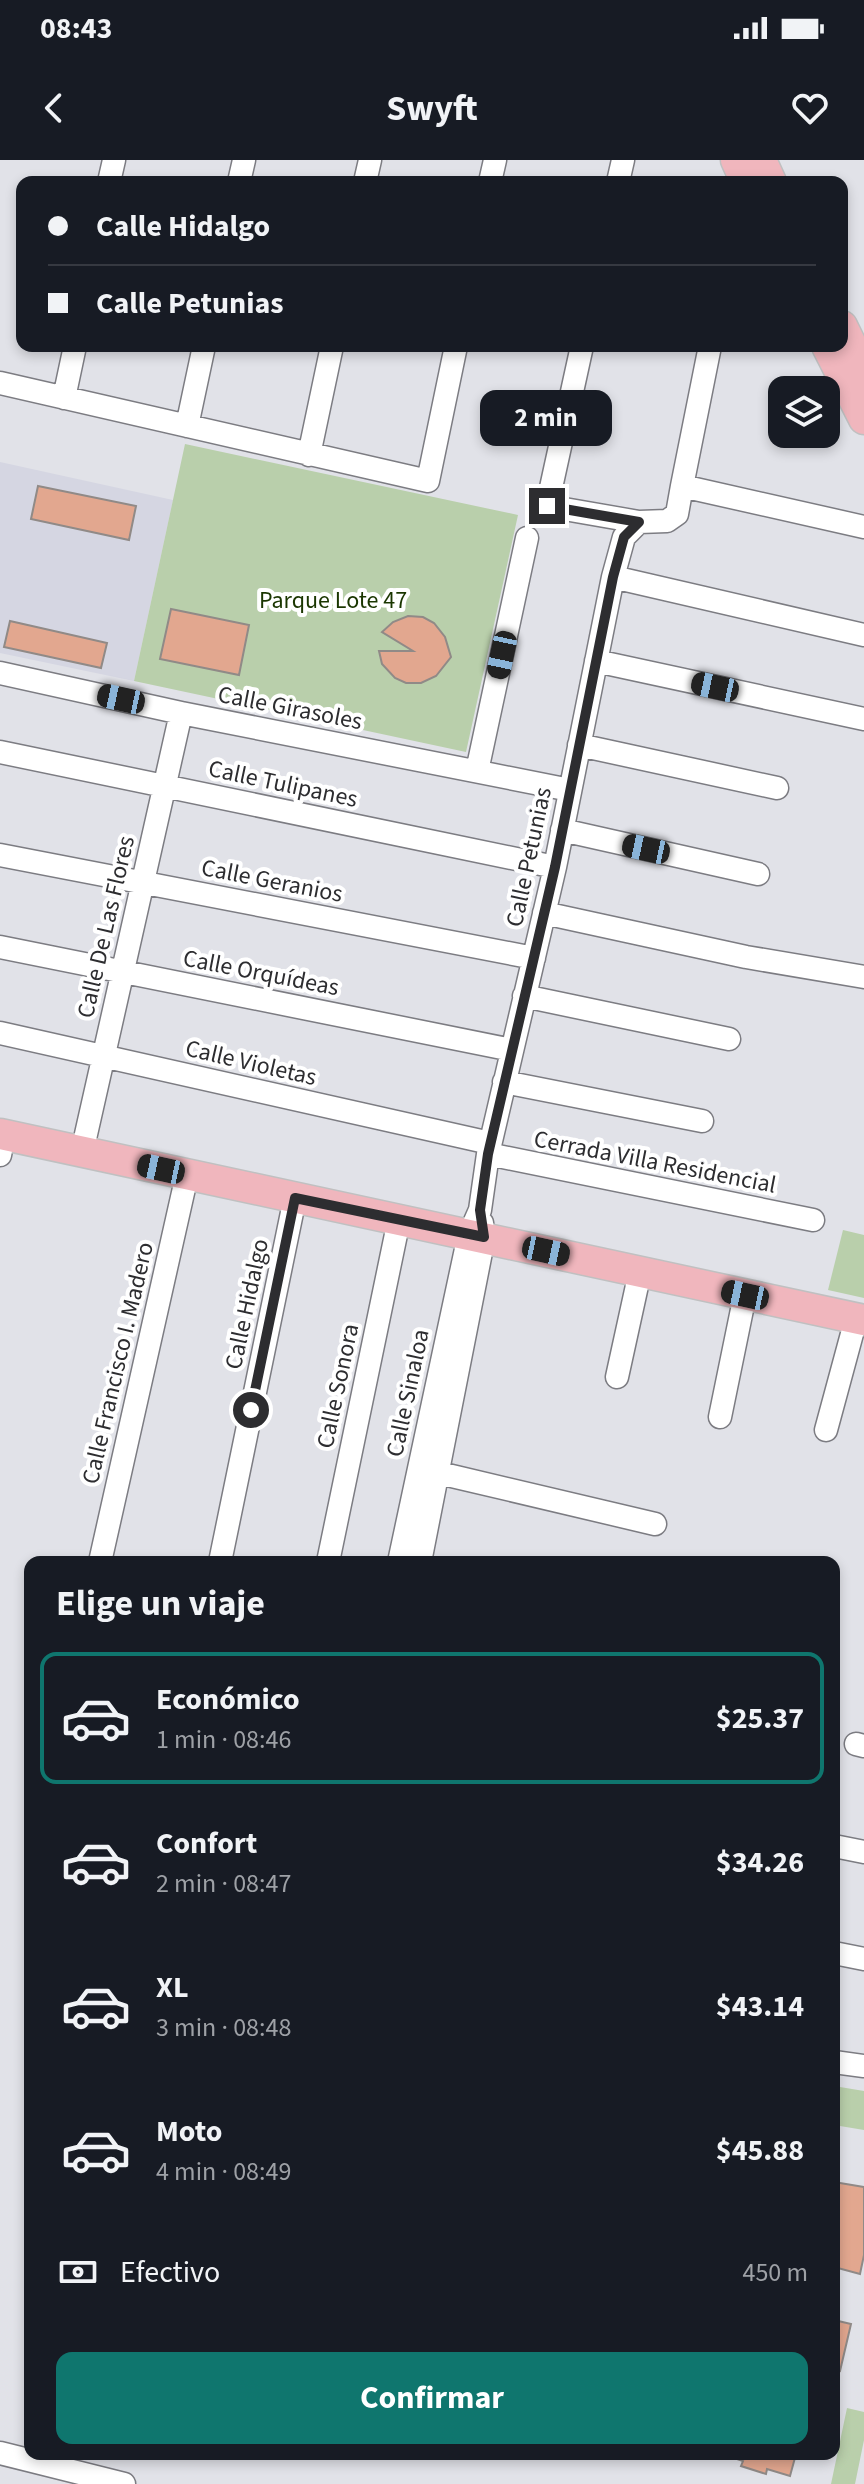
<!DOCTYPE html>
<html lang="es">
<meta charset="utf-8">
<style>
:root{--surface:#171b24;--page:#242831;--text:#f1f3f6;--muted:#9ea1a6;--line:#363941;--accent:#0f766e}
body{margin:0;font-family:"Source Sans 3",sans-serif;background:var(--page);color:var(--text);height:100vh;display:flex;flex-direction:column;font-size:30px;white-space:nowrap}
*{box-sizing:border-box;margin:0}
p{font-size:26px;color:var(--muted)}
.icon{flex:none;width:44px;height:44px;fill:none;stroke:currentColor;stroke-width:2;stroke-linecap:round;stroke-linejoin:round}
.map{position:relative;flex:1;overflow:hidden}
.side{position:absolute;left:24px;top:1396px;width:816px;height:904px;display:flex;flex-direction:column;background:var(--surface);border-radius:16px;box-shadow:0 4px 12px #0003}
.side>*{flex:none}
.guide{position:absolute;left:16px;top:16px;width:832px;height:176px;border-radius:16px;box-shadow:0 4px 12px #0003;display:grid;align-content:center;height:176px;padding:0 32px;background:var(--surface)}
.buttons{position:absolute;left:768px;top:216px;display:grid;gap:16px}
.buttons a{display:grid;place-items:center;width:72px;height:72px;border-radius:16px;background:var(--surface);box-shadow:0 4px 12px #0003;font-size:40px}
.end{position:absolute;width:36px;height:36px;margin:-18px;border:10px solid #2d2d30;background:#fff;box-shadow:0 0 0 4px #fff}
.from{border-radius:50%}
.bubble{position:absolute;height:56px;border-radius:16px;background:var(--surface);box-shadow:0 4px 12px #0003;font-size:26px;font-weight:700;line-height:56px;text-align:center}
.car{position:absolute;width:24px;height:48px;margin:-24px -12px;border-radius:10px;box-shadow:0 0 6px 2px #0007;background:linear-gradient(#222 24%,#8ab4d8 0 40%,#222 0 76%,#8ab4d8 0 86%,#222 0)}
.guide b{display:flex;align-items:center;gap:28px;height:76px;font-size:30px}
.guide b+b{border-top:2px solid var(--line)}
.guide i{width:20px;height:20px;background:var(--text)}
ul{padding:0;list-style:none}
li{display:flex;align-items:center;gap:24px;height:132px;margin:0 16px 12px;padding:0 16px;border:4px solid transparent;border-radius:16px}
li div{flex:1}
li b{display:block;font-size:30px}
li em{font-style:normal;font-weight:700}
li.on{border-color:var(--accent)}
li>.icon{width:72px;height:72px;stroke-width:1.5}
h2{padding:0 32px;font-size:36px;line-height:96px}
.pay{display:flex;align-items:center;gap:20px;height:88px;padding:0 32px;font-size:30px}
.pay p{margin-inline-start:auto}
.primary-button{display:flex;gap:16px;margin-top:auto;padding:16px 32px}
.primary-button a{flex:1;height:92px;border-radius:16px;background:var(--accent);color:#fff;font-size:32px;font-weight:700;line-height:92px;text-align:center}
.status{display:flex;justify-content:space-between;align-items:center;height:56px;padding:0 40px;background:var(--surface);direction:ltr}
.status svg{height:22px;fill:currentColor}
header{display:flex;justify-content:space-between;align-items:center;height:104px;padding:0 32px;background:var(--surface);font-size:36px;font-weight:700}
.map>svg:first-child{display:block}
.built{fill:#d5d6e2}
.green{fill:#b9cfab}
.building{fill:#e2a78f;stroke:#908a87;stroke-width:2}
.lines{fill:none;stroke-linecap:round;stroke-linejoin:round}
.minor-casing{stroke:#7c7c82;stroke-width:25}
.major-casing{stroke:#c0c0c1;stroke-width:33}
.minor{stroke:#fff;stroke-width:22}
.major{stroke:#f0b6bd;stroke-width:30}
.route{stroke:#2d2d30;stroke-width:10}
.labels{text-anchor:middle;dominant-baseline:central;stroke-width:8;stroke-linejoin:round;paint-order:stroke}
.park-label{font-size:24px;fill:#1a3600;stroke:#fff}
.street-label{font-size:24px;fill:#2d2d30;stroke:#fff}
</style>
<div class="status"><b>08:43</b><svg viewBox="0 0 49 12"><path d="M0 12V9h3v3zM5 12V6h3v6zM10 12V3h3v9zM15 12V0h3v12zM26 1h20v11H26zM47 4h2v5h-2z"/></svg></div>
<header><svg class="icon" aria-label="back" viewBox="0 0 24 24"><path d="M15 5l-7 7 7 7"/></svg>Swyft<svg class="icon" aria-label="heart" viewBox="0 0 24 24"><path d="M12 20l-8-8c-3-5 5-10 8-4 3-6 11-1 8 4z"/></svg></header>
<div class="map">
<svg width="864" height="2324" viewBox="0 0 864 2324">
<rect width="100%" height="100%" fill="#e1e2e8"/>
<path class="built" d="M0 302 173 340 134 521 0 493Z"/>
<path class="green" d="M185 284 518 355 466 592 134 521Z
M843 1070 864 1075V1138L828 1130Z
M834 1926 864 1931V1970L834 1965Z
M847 2248 864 2252V2280L855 2324H831Z"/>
<path class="building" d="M38 326 136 346 129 380 31 359Z
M171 449 249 465 239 515 160 499Z
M408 456 423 457 434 463 445 477 451 497 436 516 421 523H406L395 518 382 504 379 491H413L382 472 393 462Z
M10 461 107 483 101 508 4 487Z
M834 2022 864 2027V2095L860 2114 834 2107Z
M834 2160 851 2164 840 2211 834 2210Z
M731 2294H796L790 2316 767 2309 766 2314 741 2306 743 2301 731 2297Z"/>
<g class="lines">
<g class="minor-casing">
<path id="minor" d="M109 22 114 0
M239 22 244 0
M365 22 370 0
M490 22 495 0
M618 22 623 0
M582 186 547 346 639 362
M0 223 428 321 456 186
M64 238 75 186
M187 266 204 186
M309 295 332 186
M682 326 710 186
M613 417 864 475
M596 501 864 559
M0 513 181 553 570 630
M579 585 777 628
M0 592 555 707
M477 611 527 378
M562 670 758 714
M0 695 534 798
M544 753 746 797 864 817
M0 787 512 890
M524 836 729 879
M0 873 490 983
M504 922 702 961
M82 992 181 553
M488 994 813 1060
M0 995 4 975
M617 1217 640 1112
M720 1257 745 1135
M826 1270 856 1159
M439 1313 655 1364
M100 1402 187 1015
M220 1402 295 1038
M328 1402 399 1060
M399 1402 469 1075 480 1050 488 994 555 707 613 417 624 377 639 362 667 361 677 354 682 326 864 367
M420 1402 484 1077 482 1063
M856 1584 864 1586
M834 1686 864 1692
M834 1793 864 1799
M834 1902 864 1906
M0 2293 124 2324"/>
</g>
<g class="major-casing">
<path id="major" d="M736 0 746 22
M761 0 771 22
M842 166 864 211
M827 186 864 259
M0 974 864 1160"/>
</g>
<use href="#minor" class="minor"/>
<use href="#major" class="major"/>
</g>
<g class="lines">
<path class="route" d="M251 1250 295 1038 484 1077 480 1050 488 994 555 707 613 417 624 377 639 362 547 346"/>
</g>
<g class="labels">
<g class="park-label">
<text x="333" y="440">Parque Lote 47</text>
</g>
<g class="street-label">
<text transform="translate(290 548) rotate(11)">Calle Girasoles</text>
<text transform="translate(283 624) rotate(12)">Calle Tulipanes</text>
<text transform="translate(529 697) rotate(-78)">Calle Petunias</text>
<text transform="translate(272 721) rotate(11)">Calle Geranios</text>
<text transform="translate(106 767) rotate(-77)">Calle De Las Flores</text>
<text transform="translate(261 813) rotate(11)">Calle Orquídeas</text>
<text transform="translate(251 903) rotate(13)">Calle Violetas</text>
<text transform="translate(655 1002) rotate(11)">Cerrada Villa Residencial</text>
<text transform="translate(247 1144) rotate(-78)">Calle Hidalgo</text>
<text transform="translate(118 1203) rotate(-77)">Calle Francisco I. Madero</text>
<text transform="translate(338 1226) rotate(-78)">Calle Sonora</text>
<text transform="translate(408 1233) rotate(-78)">Calle Sinaloa</text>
</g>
</g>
</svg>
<div class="buttons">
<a><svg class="icon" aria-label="layers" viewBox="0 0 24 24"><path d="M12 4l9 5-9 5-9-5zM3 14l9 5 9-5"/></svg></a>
</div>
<i class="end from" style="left:251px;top:1250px"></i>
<i class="end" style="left:547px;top:346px"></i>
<div class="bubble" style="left:480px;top:230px;width:132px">2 min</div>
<i class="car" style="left:502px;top:495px;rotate:192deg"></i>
<i class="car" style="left:715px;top:527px;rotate:282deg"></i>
<i class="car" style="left:121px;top:539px;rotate:282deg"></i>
<i class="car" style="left:646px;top:689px;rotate:282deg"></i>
<i class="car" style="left:161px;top:1009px;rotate:282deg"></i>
<i class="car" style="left:546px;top:1091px;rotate:102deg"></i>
<i class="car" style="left:745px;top:1135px;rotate:282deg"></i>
<div class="guide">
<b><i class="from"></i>Calle Hidalgo</b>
<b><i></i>Calle Petunias</b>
</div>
<section class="side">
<h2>Elige un viaje</h2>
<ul>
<li class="on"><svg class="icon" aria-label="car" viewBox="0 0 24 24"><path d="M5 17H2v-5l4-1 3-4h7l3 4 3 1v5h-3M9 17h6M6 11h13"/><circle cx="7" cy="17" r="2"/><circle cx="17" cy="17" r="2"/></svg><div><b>Económico</b><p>1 min · 08:46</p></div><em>$25.37</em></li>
<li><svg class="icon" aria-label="car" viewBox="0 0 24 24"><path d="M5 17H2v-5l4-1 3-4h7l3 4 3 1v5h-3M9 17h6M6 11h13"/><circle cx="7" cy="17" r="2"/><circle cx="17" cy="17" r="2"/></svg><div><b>Confort</b><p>2 min · 08:47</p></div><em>$34.26</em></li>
<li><svg class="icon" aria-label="car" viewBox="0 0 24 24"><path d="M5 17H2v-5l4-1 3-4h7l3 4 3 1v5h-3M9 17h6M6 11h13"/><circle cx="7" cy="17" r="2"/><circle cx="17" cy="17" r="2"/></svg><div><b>XL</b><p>3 min · 08:48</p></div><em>$43.14</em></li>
<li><svg class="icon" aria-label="car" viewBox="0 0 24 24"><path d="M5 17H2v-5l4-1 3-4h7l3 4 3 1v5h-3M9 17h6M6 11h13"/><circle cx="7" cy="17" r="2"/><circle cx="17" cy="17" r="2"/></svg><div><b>Moto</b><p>4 min · 08:49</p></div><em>$45.88</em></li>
</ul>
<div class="pay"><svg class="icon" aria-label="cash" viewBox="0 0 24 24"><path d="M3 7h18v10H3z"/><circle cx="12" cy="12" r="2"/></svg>Efectivo<p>450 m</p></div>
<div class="primary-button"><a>Confirmar</a></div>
</section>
</div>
